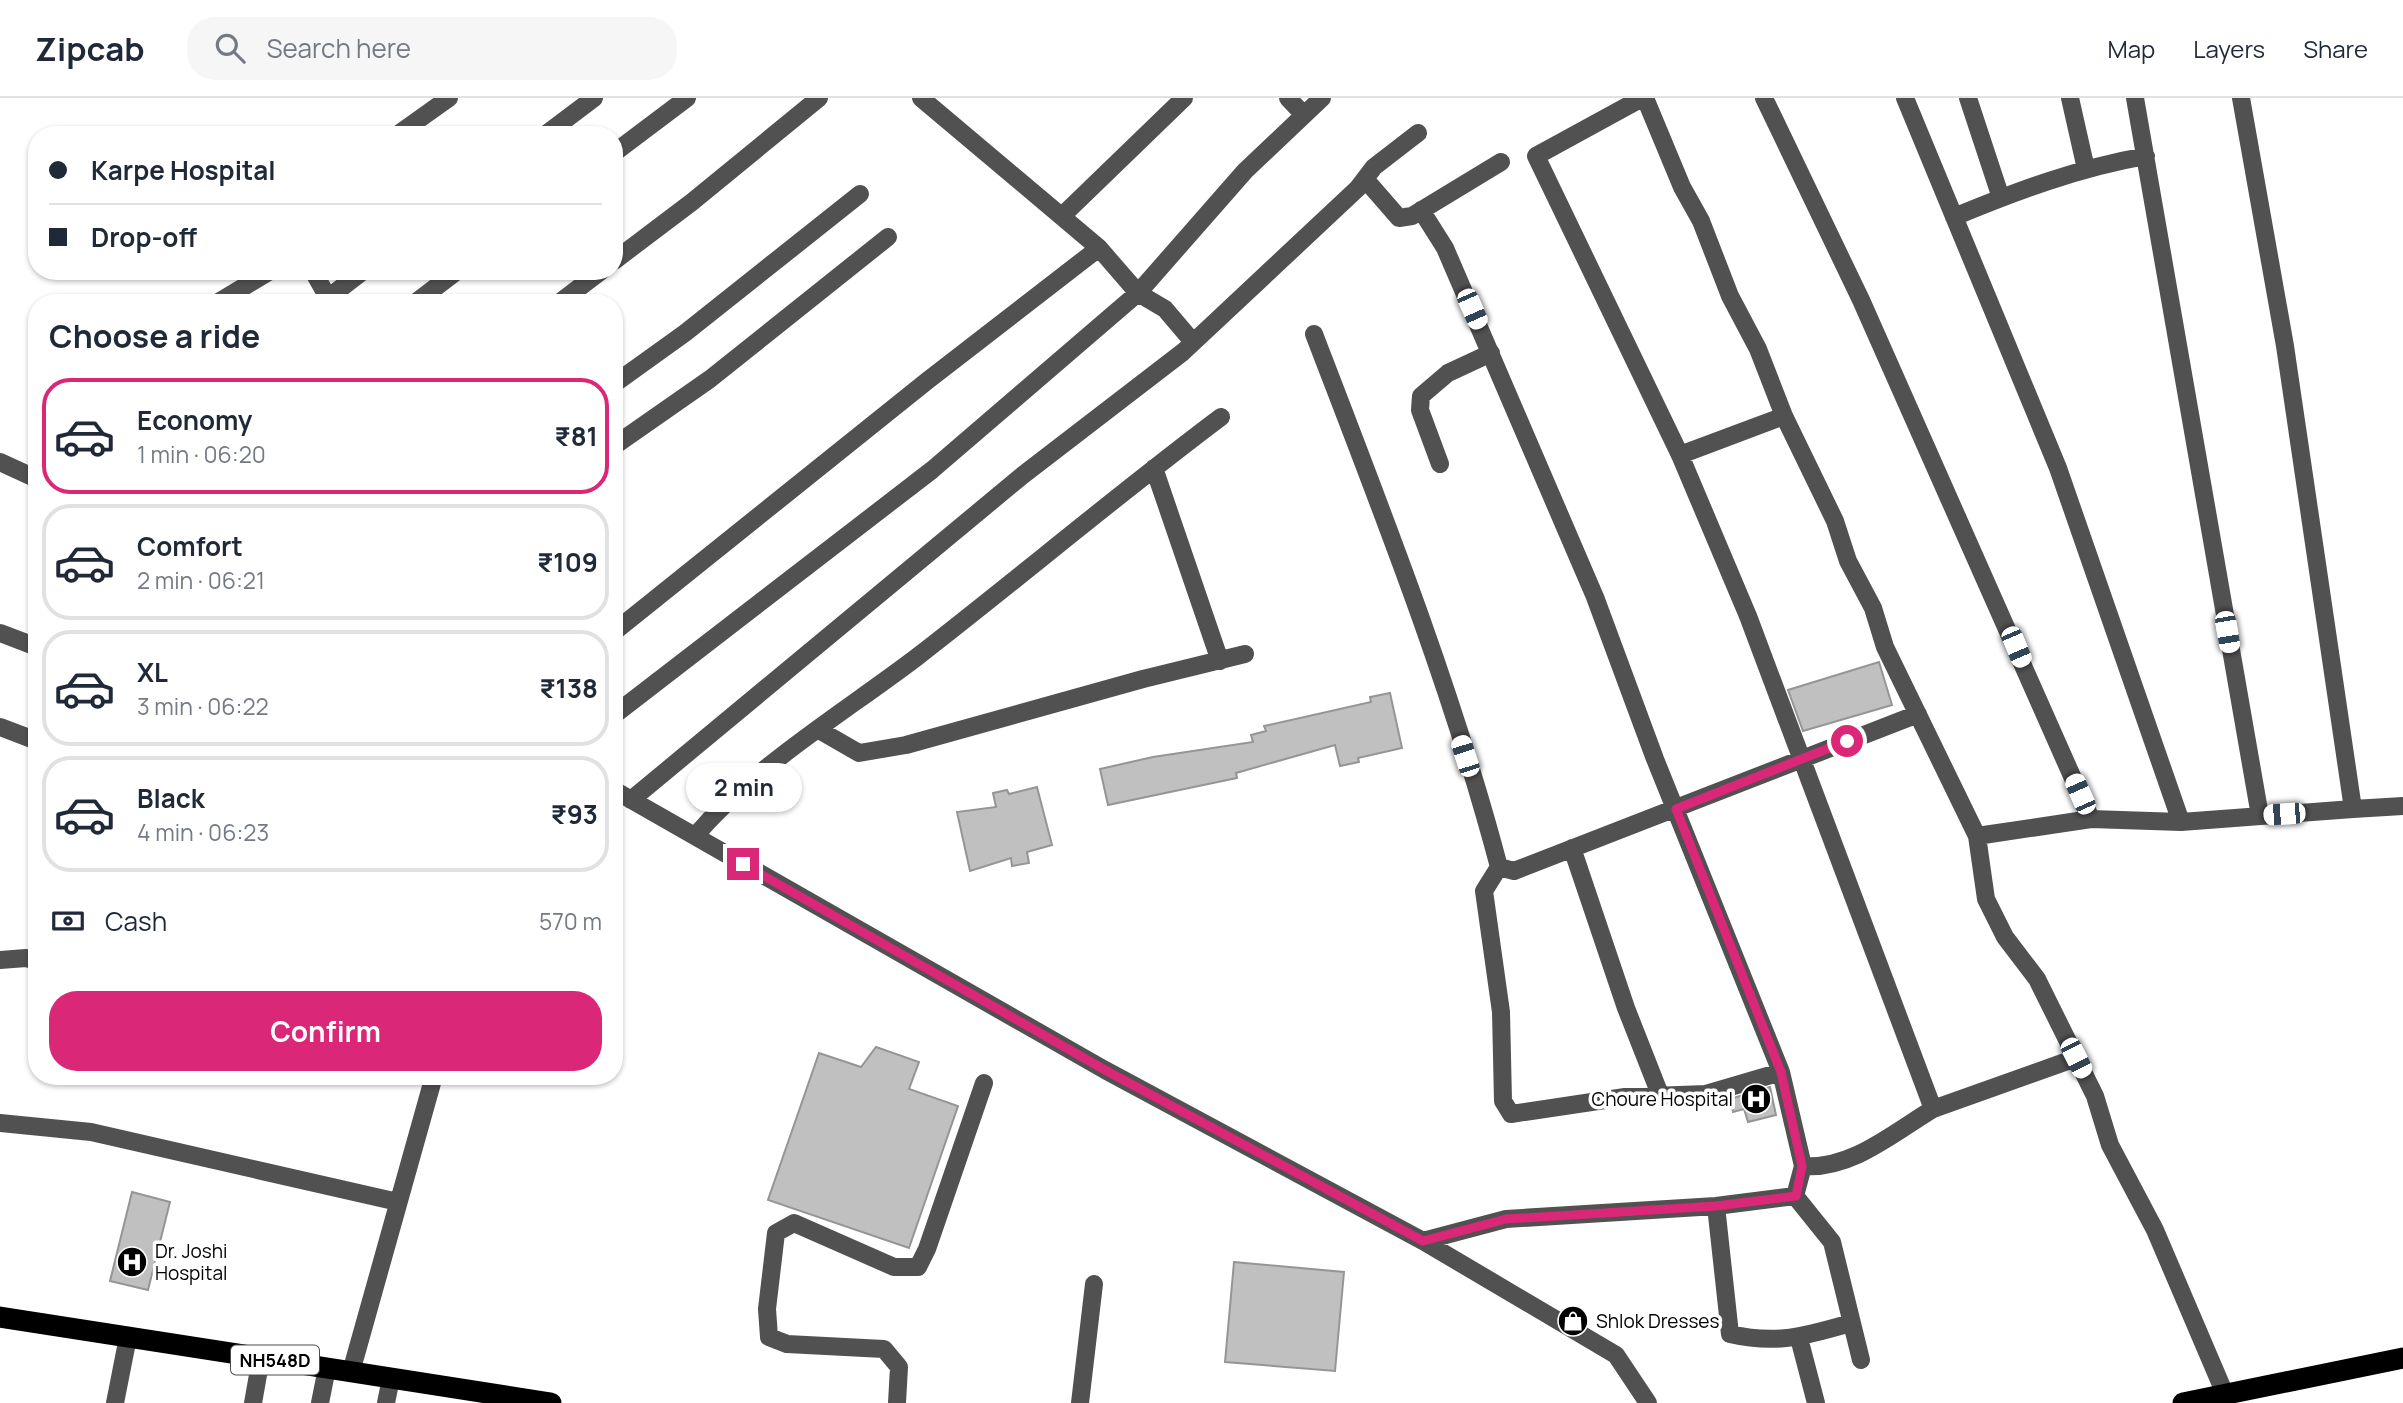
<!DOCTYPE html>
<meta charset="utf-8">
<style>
:root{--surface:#fff;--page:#f6f6f7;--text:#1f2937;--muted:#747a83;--line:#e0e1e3;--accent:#db2777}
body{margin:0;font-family:Manrope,sans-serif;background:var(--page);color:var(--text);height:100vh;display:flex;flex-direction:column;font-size:26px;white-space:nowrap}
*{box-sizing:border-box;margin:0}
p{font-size:23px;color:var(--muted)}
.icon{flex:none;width:38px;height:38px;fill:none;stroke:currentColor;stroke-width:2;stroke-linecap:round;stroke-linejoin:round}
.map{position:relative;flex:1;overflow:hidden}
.details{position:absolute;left:28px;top:196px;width:595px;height:791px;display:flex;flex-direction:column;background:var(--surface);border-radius:28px;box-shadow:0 2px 5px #0004}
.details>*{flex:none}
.top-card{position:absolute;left:28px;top:28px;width:595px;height:154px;border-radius:28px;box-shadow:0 2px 5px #0004;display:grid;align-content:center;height:154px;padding:0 21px;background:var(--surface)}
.end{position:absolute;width:32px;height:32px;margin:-16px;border:9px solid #db2777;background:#fff;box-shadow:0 0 0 4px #fff}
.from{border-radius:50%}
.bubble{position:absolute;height:49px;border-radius:24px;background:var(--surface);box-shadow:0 2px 5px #0004;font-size:23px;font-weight:700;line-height:49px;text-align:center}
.car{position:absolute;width:21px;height:42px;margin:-21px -10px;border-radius:9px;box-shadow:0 0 5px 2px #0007;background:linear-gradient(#fff 24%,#345 0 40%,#fff 0 76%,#345 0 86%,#fff 0)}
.top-card b{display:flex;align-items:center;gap:24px;height:66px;font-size:26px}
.top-card b+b{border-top:2px solid var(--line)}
.top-card i{width:18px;height:18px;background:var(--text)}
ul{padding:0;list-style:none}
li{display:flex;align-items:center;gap:21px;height:116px;margin:0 14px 10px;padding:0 7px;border:4px solid var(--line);border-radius:28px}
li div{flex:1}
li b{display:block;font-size:26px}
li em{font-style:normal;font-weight:700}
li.active{border-color:var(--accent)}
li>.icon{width:63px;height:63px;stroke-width:1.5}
h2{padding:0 21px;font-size:32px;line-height:84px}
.pay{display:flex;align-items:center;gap:18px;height:77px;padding:0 21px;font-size:26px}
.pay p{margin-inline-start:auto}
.action{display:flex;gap:14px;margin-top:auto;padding:14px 21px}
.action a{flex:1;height:80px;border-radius:28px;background:var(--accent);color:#fff;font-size:28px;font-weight:700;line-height:80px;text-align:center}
header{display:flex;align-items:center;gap:42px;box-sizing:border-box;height:98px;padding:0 35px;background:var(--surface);border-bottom:2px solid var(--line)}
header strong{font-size:33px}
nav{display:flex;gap:38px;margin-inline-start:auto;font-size:24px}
.search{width:490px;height:63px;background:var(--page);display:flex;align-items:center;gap:18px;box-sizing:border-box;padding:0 24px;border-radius:28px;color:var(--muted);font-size:26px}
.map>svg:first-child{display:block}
.building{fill:#c0c0c0;stroke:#959595;stroke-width:2}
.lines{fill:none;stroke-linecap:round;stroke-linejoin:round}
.minor{stroke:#515151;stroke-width:18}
.highway{stroke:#000;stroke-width:21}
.route{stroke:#db2777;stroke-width:9}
.labels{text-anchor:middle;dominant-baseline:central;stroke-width:7;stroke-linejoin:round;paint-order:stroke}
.shield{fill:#fff;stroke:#4c4c4c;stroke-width:2}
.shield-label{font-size:18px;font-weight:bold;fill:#000}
.poi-label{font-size:19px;fill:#000;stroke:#fff;text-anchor:start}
</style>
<header>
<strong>Zipcab</strong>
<div class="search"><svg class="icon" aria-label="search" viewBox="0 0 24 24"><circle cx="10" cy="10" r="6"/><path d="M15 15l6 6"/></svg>Search here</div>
<nav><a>Map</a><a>Layers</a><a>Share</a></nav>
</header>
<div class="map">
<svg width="2403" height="1305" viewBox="0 0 2403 1305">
<rect width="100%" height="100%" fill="#fff"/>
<path class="building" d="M1879 564 1892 607 1803 633 1788 592Z
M1390 595 1402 650 1358 660 1359 664 1340 668 1335 647 1236 675 1237 680 1108 707 1100 671 1153 659 1253 644 1251 637 1266 633 1264 628 1371 604 1370 599Z
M1037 689 1052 747 1027 754 1029 765 1012 768 1011 760 970 773 957 714 996 709 993 695 1007 692 1009 696Z
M876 949 919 964 909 991 958 1008 909 1150 768 1102 819 955 861 969Z
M1770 989 1776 1017 1748 1024 1744 1011 1733 1014 1730 1001Z
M132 1094 170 1104 148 1192 110 1183Z
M1234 1164 1344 1174 1335 1273 1225 1264Z"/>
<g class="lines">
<path class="minor" d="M1288 0 1304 17
M1642 0 1536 58 1680 357 1748 518 1933 1011 2076 960
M1645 0 1682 89 1701 123 1730 198 1758 251 1784 318 1835 423 1848 463 1873 510 1885 549 1977 738 1986 801 2005 839 2037 881 2095 998 2110 1047 2155 1132 2225 1296
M1764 0 1861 202 2091 721
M1905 0 2058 370 2181 724
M1968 0 2001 100
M2070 0 2086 71
M2135 0 2260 718
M397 37 449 0
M545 37 594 0
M614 55 687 0
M1365 81 1399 120 1412 118 1501 64
M1421 112 1445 150 1595 499 1655 661 1781 974 1803 1068 1795 1098 1716 1108 1506 1121 1423 1143
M1062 118 1184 0
M1954 119C2017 93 2078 70 2146 58
M1099 150 1138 195 1165 211 1193 244
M614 163 692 104 819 0
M313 173 331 205
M328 200 363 173
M217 205 270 173
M415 205 457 173
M559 205 601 173
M1314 236C1381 411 1451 587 1499 769L1514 773 1918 616
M614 286 685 235 860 96
M614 348 710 281 888 139
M1680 357 1784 318
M0 364 37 381
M1440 366 1420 312 1421 298 1448 275 1491 255
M1154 370 1220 563
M614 534 927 283 1099 150 921 0
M0 535 37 549
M614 617 932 372 1138 195 1245 73 1322 0
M0 629 37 643
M819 632 859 655 906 647 1143 581 1245 556
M614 692 1105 972 1423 1143 1616 1257 1648 1305
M631 702 1023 377 1183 254 1358 90 1374 69 1418 35
M2353 711 2403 708
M695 738C756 667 842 616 917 559 1019 480 1117 397 1221 319
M1977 738 2091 721 2181 724 2353 711 2285 248 2241 0
M1572 750 1626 910 1661 999
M1499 769 1484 793 1501 914 1503 1003 1511 1016 1625 999 1706 996 1781 974
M0 862 26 860 37 863
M0 1025 91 1034 398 1104
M1803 1068C1851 1072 1893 1035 1933 1011
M1795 1098 1832 1144 1861 1262
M1716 1108 1730 1236C1777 1247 1806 1238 1851 1225
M1799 1240 1816 1305
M351 1274 434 978
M115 1305 128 1239
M253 1305 261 1260
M320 1305 327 1270
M386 1305 391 1280
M897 1305 899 1269 884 1251 787 1246 769 1239 767 1211 776 1135 794 1125 894 1169H918L927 1151 984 985
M1080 1305 1094 1186"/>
<path class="highway" d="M0 1219 551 1305
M2183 1305 2403 1260"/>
</g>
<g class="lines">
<path class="route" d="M743 766 1105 972 1423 1143 1506 1121 1716 1108 1796 1098 1802 1068 1781 974 1676 711 1847 643"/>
</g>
<defs>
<g id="hospital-disc" transform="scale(1.575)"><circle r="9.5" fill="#000" stroke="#fff"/><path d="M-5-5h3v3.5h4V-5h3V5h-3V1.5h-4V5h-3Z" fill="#fff"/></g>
<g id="shop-disc" transform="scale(1.575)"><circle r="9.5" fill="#000" stroke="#fff"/><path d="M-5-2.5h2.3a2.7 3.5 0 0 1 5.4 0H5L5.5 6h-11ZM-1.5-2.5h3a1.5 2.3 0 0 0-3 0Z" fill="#fff"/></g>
</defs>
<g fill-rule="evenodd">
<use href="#hospital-disc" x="1756" y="1001"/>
<use href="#hospital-disc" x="132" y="1164"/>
<use href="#shop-disc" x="1573" y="1223"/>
</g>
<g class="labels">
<rect class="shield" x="231" y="1247.5" width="88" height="29" rx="5"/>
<g class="shield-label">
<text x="275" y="1262">NH548D</text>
</g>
<g class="poi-label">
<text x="1733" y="1001" text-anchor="end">Choure Hospital</text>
<text x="155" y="1153">Dr. Joshi<tspan x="155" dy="22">Hospital</tspan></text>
<text x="1596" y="1223">Shlok Dresses</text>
</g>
</g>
</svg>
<i class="end from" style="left:1847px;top:643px"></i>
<i class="end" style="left:743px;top:766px"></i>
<div class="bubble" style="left:686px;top:665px;width:116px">2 min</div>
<i class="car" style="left:1472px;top:211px;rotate:156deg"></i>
<i class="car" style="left:2227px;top:534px;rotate:170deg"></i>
<i class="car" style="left:2016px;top:549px;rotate:157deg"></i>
<i class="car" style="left:1465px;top:658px;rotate:342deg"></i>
<i class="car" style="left:2080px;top:696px;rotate:336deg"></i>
<i class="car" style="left:2284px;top:716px;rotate:266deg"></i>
<i class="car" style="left:2076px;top:960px;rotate:153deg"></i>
<div class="top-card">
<b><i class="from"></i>Karpe Hospital</b>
<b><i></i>Drop-off</b>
</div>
<section class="details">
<h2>Choose a ride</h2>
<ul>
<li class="active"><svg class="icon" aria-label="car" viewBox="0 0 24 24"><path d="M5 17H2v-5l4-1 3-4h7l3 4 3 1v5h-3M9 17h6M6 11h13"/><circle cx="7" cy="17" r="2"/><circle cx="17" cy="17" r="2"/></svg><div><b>Economy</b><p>1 min · 06:20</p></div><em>₹81</em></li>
<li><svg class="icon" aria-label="car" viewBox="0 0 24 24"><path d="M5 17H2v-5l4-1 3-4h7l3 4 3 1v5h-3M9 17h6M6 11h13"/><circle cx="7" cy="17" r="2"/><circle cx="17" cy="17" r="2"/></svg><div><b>Comfort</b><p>2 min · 06:21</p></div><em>₹109</em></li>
<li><svg class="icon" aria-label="car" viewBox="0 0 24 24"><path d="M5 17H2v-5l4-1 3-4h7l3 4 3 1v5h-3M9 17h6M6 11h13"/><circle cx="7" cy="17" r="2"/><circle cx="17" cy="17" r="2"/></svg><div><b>XL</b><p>3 min · 06:22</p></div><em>₹138</em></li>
<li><svg class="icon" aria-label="car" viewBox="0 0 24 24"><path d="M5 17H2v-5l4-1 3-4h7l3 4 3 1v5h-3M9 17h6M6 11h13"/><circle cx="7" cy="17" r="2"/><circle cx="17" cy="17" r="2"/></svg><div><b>Black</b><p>4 min · 06:23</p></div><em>₹93</em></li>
</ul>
<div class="pay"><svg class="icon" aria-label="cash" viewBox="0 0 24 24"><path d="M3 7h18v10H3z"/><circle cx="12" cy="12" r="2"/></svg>Cash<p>570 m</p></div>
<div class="action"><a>Confirm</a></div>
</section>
</div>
